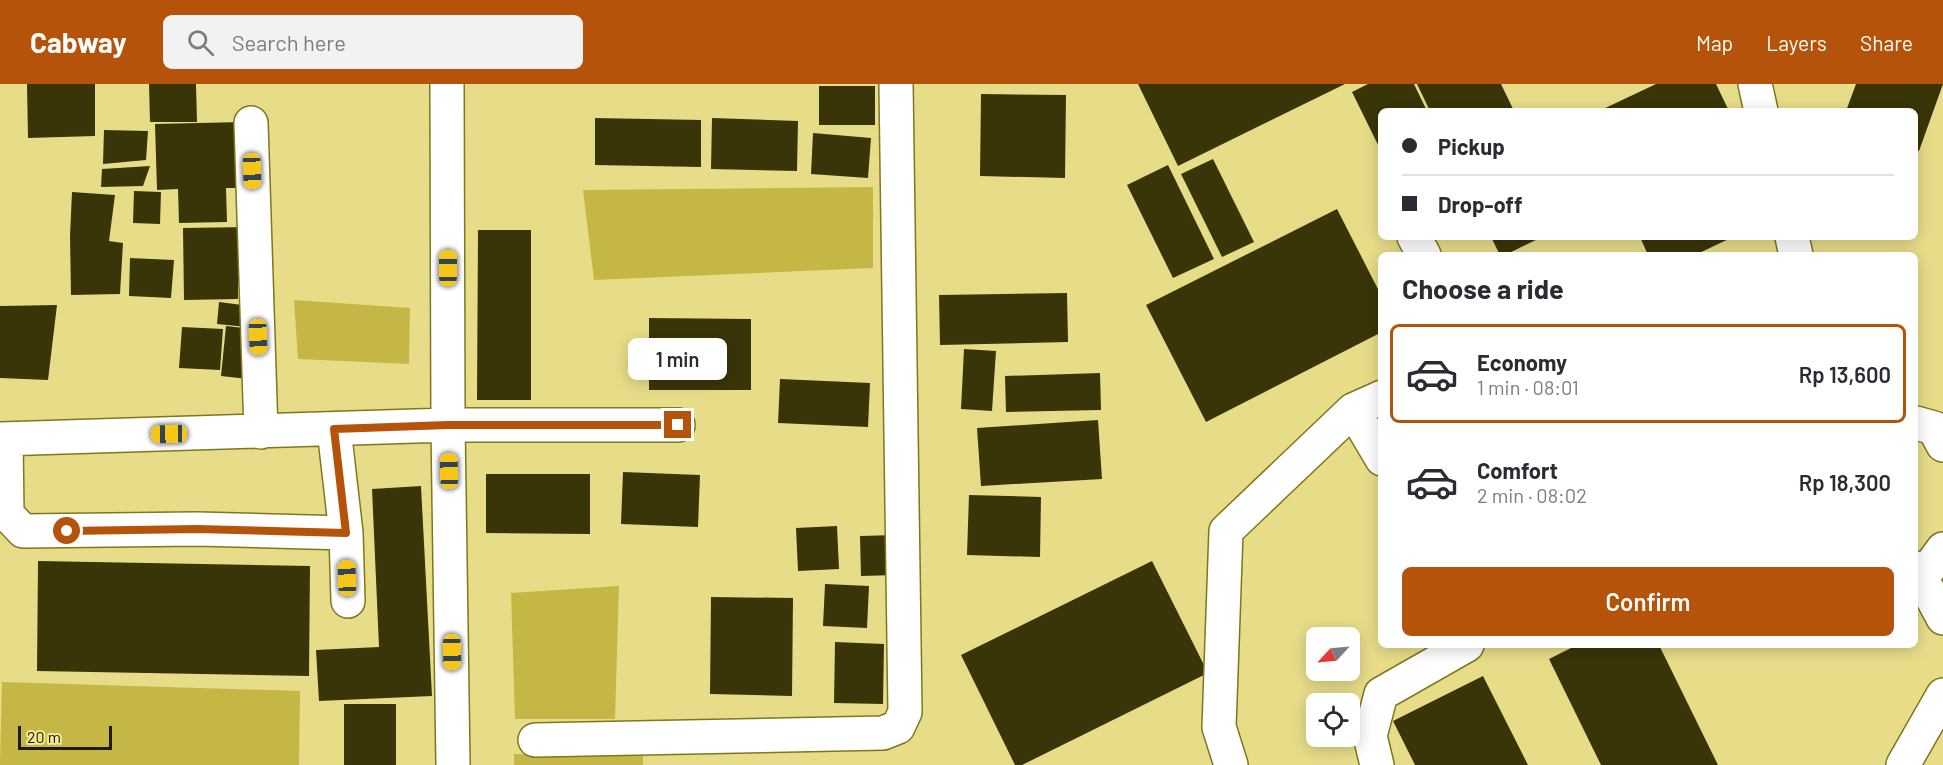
<!DOCTYPE html>
<meta charset="utf-8">
<style>
:root{--surface:#fff;--page:#f2f2f3;--text:#2b2b33;--muted:#7c7c81;--line:#e1e1e2;--accent:#b45309}
body{margin:0;font-family:Barlow,sans-serif;background:var(--page);color:var(--text);height:100vh;display:flex;flex-direction:column;font-size:22px;white-space:nowrap}
*{box-sizing:border-box;margin:0}
p{font-size:20px;color:var(--muted)}
.icon{flex:none;width:33px;height:33px;fill:none;stroke:currentColor;stroke-width:2;stroke-linecap:round;stroke-linejoin:round}
.map{position:relative;flex:1;overflow:hidden}
.side{position:absolute;left:1378px;top:168px;width:540px;height:396px;display:flex;flex-direction:column;background:var(--surface);border-radius:9px;box-shadow:0 3px 15px #0003}
.side>*{flex:none}
.hud{position:absolute;left:1378px;top:24px;width:540px;height:132px;border-radius:9px;box-shadow:0 3px 15px #0003;display:grid;align-content:center;height:132px;padding:0 24px;background:var(--surface)}
.needle{width:39px;rotate:244deg}
.tools{position:absolute;left:1306px;top:543px;display:grid;gap:12px}
.tools a{display:grid;place-items:center;width:54px;height:54px;border-radius:9px;background:var(--surface);box-shadow:0 3px 15px #0003;font-size:30px}
.scale{position:absolute;left:18px;bottom:15px;width:94px;box-sizing:border-box;padding-left:6px;border:3px solid #1f1b02;border-top:0;font-size:16px;line-height:21px;white-space:nowrap;color:#1f1b02;-webkit-text-stroke:4px #f4ea96;paint-order:stroke}
.end{position:absolute;width:27px;height:27px;margin:-14px;border:8px solid #b45309;background:#fff;box-shadow:0 0 0 3px #fff}
.from{border-radius:50%}
.bubble{position:absolute;height:42px;border-radius:9px;background:var(--surface);box-shadow:0 3px 15px #0003;font-size:20px;font-weight:600;line-height:42px;text-align:center}
.car{position:absolute;width:18px;height:36px;margin:-18px -9px;border-radius:8px;box-shadow:0 0 4px 2px #0007;background:linear-gradient(#f5c518 24%,#345 0 40%,#f5c518 0 76%,#345 0 86%,#f5c518 0)}
.hud b{display:flex;align-items:center;gap:21px;height:57px;font-size:22px}
.hud b+b{border-top:2px solid var(--line)}
.hud i{width:15px;height:15px;background:var(--text)}
ul{padding:0;list-style:none}
li{display:flex;align-items:center;gap:18px;height:99px;margin:0 12px 9px;padding:0 12px;border:3px solid transparent;border-radius:9px}
li div{flex:1}
li b{display:block;font-size:22px}
li em{font-style:normal;font-weight:600}
li.current{border-color:var(--accent)}
li>.icon{width:54px;height:54px;stroke-width:1.5}
h2{padding:0 24px;font-size:27px;line-height:72px}
.button{display:flex;gap:12px;margin-top:auto;padding:12px 24px}
.button a{flex:1;height:69px;border-radius:9px;background:var(--accent);color:#fff;font-size:24px;font-weight:600;line-height:69px;text-align:center}
header{display:flex;align-items:center;gap:36px;box-sizing:border-box;height:84px;padding:0 30px;background:var(--accent);color:#fff}
header strong{font-size:28px}
nav{display:flex;gap:33px;margin-inline-start:auto;font-size:21px}
.search{width:420px;height:54px;background:var(--page);display:flex;align-items:center;gap:15px;box-sizing:border-box;padding:0 21px;border-radius:9px;color:var(--muted);font-size:22px}
.map>svg:first-child{display:block}
.green{fill:#c5b745}
.building{fill:#3a3508}
.lines{fill:none;stroke-linecap:round;stroke-linejoin:round}
.minor-casing{stroke:#80761d;stroke-width:36}
.minor{stroke:#fff;stroke-width:33}
.route{stroke:#b45309;stroke-width:8}
</style>
<header>
<strong>Cabway</strong>
<div class="search"><svg class="icon" aria-label="search" viewBox="0 0 24 24"><circle cx="10" cy="10" r="6"/><path d="M15 15l6 6"/></svg>Search here</div>
<nav><a>Map</a><a>Layers</a><a>Share</a></nav>
</header>
<div class="map">
<svg width="1943" height="681" viewBox="0 0 1943 681">
<rect width="100%" height="100%" fill="#e7dd89"/>
<path class="green" d="M873 103V184L594 196 583 106Z
M294 216 410 224 409 280 298 275Z
M619 502 615 635H515L511 509Z
M2 598 300 607 299 681H0Z
M514 670 643 672V681H514Z"/>
<path class="building" d="M27 0H95V52L28 54Z
M149 0H196L197 38H150Z
M1138 0H1345L1178 82Z
M1368 0H1414L1427 27H1382V69L1352 8Z
M1417 0H1501L1514 27H1430Z
M1656 0H1716L1729 27H1599Z
M1856 0H1943L1919 67 1916 66V27H1846Z
M819 2H875V41H819Z
M981 10 1066 11 1065 94 980 92Z
M595 34 701 36V83L595 81Z
M712 34 798 37 797 87 711 85Z
M243 38 245 104H226L227 138 179 139 178 105 157 106 155 40Z
M104 46 148 47 146 76 103 80Z
M813 49 871 54 868 94 811 90Z
M1213 75 1254 158 1222 173 1181 90Z
M1168 81 1214 175 1173 194 1127 101Z
M150 82 143 102 101 103 102 85Z
M134 107 161 108 160 140 133 139Z
M72 108 115 111 109 157 123 159 120 210 71 211 70 152Z
M1337 125 1382 213V248L1206 338 1146 221Z
M249 143 250 198H238V215L184 216 183 144Z
M478 146H531V316H477Z
M1491 153H1542L1505 171H1500Z
M1640 153H1733L1695 171H1648Z
M130 174 174 176 171 214 129 212Z
M1067 209 1068 258 940 261 939 211Z
M219 218 250 222 247 243 217 240Z
M57 221 48 296 0 294V222Z
M649 234 751 235V306H649Z
M226 242 253 245 248 295 221 292Z
M182 243 223 245 220 286 179 284Z
M964 265 996 267 992 327 961 325Z
M1100 289 1101 326 1006 328 1005 292Z
M780 295 870 299 868 343 778 339Z
M1098 336 1102 395 981 402 977 344Z
M623 388 700 391 698 443 621 440Z
M486 390H590V450L486 449Z
M421 402 432 612 319 617 316 566 379 563 372 405Z
M969 411 1041 413 1040 473 967 471Z
M837 442 839 485 798 487 796 444Z
M897 451V491L861 492 860 452Z
M38 477 310 482 309 592 37 587Z
M1152 477 1208 589 1022 681H1015L961 571Z
M825 500 869 502 867 544 823 542Z
M711 513 793 514 792 612 710 610Z
M835 558 884 560 883 620 834 619Z
M1577 561H1659L1718 681H1601L1549 575Z
M1483 592 1528 681H1415L1393 637Z
M344 620H396V681H344Z"/>
<g class="lines">
<g class="minor-casing">
<path id="minor" d="M447 0 448 341 453 681
M1755 0 1761 27
M251 39 261 348
M1414 153 1424 171
M1792 153 1796 171
M1382 313 1353 326 1382 375
M1916 339 1934 344 1943 361
M334 345 346 449 348 517
M0 355 448 341H678
M6 355 7 430 23 447 197 445 346 449
M1916 484 1943 534
M1921 495 1943 465
M535 656 883 649 898 643 905 628 896 0
M1231 681 1219 643 1226 447 1353 326
M1377 681 1370 652 1381 610 1467 561
M1903 681 1943 611"/>
</g>
<use href="#minor" class="minor"/>
</g>
<g class="lines">
<path class="route" d="M67 447 197 445 346 449 334 345 448 341H678"/>
</g>
</svg>
<div class="tools">
<a><svg class="needle" viewBox="-14 -14 28 28"><path d="M0-13l5 13h-10z" fill="#e53935"/><path d="M0 13l5-13h-10z" fill="#7c7c81"/></svg></a>
<a><svg class="icon" aria-label="locate" viewBox="0 0 24 24"><circle cx="12" cy="12" r="6"/><path d="M12 2v4M12 18v4M2 12h4M18 12h4"/></svg></a>
</div>
<div class="scale">20 m</div>
<i class="end from" style="left:67px;top:447px"></i>
<i class="end" style="left:678px;top:341px"></i>
<div class="bubble" style="left:628px;top:254px;width:99px">1 min</div>
<i class="car" style="left:252px;top:87px;rotate:178deg"></i>
<i class="car" style="left:448px;top:184px;rotate:0deg"></i>
<i class="car" style="left:258px;top:253px;rotate:178deg"></i>
<i class="car" style="left:169px;top:350px;rotate:269deg"></i>
<i class="car" style="left:449px;top:387px;rotate:359deg"></i>
<i class="car" style="left:347px;top:494px;rotate:358deg"></i>
<i class="car" style="left:452px;top:568px;rotate:179deg"></i>
<div class="hud">
<b><i class="from"></i>Pickup</b>
<b><i></i>Drop-off</b>
</div>
<section class="side">
<h2>Choose a ride</h2>
<ul>
<li class="current"><svg class="icon" aria-label="car" viewBox="0 0 24 24"><path d="M5 17H2v-5l4-1 3-4h7l3 4 3 1v5h-3M9 17h6M6 11h13"/><circle cx="7" cy="17" r="2"/><circle cx="17" cy="17" r="2"/></svg><div><b>Economy</b><p>1 min · 08:01</p></div><em>Rp 13,600</em></li>
<li><svg class="icon" aria-label="car" viewBox="0 0 24 24"><path d="M5 17H2v-5l4-1 3-4h7l3 4 3 1v5h-3M9 17h6M6 11h13"/><circle cx="7" cy="17" r="2"/><circle cx="17" cy="17" r="2"/></svg><div><b>Comfort</b><p>2 min · 08:02</p></div><em>Rp 18,300</em></li>
</ul>
<div class="button"><a>Confirm</a></div>
</section>
</div>
